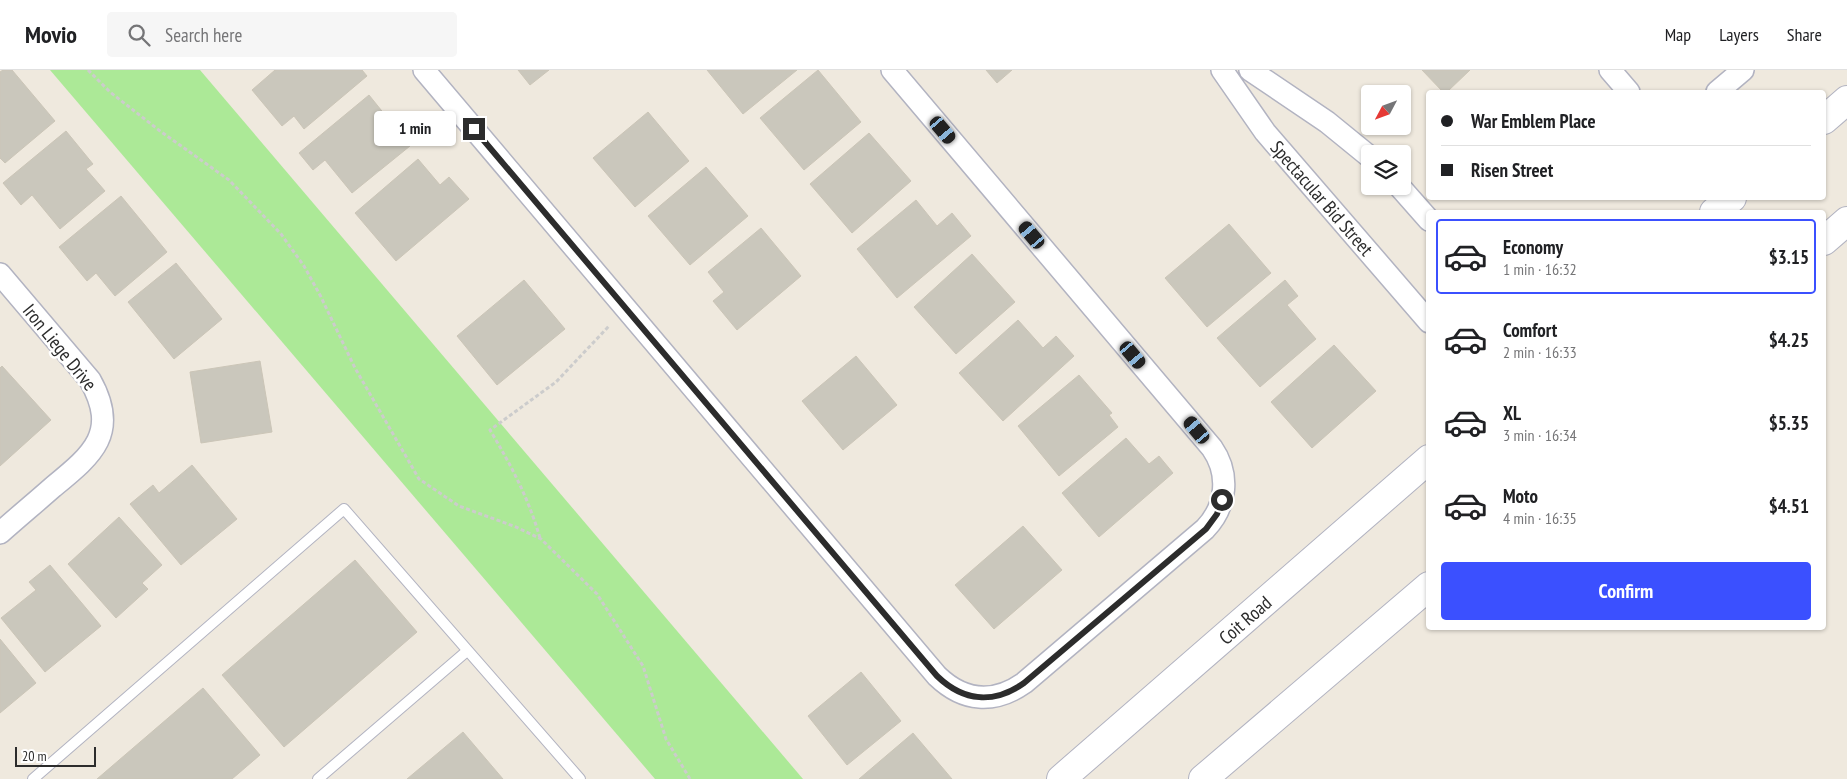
<!DOCTYPE html>
<meta charset="utf-8">
<style>
:root{--surface:#fff;--page:#f6f6f6;--text:#202124;--muted:#757577;--line:#e0e0e0;--accent:#3b50ff}
body{margin:0;font-family:"PT Sans Narrow",sans-serif;background:var(--page);color:var(--text);height:100vh;display:flex;flex-direction:column;font-size:19px;white-space:nowrap}
*{box-sizing:border-box;margin:0}
p{font-size:16px;color:var(--muted)}
.icon{flex:none;width:28px;height:28px;fill:none;stroke:currentColor;stroke-width:2;stroke-linecap:round;stroke-linejoin:round}
.map{position:relative;flex:1;overflow:hidden}
.drawer{position:absolute;left:1426px;top:140px;width:400px;height:420px;display:flex;flex-direction:column;background:var(--surface);border-radius:5px;box-shadow:0 1px 4px #0004}
.drawer>*{flex:none}
.guide{position:absolute;left:1426px;top:20px;width:400px;height:110px;border-radius:5px;box-shadow:0 1px 4px #0004;display:grid;align-content:center;height:110px;padding:0 15px;background:var(--surface)}
.needle{width:32px;rotate:229deg}
.buttons{position:absolute;left:1361px;top:15px;display:grid;gap:10px}
.buttons a{display:grid;place-items:center;width:50px;height:50px;border-radius:5px;background:var(--surface);box-shadow:0 1px 4px #0004;font-size:25px}
.scale{position:absolute;left:15px;bottom:12px;width:81px;box-sizing:border-box;padding-left:5px;border:2px solid #2c2c2c;border-top:0;font-size:14px;line-height:18px;white-space:nowrap;color:#2c2c2c;-webkit-text-stroke:4px #fff;paint-order:stroke}
.end{position:absolute;width:22px;height:22px;margin:-11px;border:6px solid #2c2c2c;background:#fff;box-shadow:0 0 0 2px #fff}
.from{border-radius:50%}
.bubble{position:absolute;height:35px;border-radius:5px;background:var(--surface);box-shadow:0 1px 4px #0004;font-size:16px;font-weight:700;line-height:35px;text-align:center}
.car{position:absolute;width:15px;height:30px;margin:-15px -8px;border-radius:6px;box-shadow:0 0 4px 1px #0007;background:linear-gradient(#222 24%,#8ab4d8 0 40%,#222 0 76%,#8ab4d8 0 86%,#222 0)}
.guide b{display:flex;align-items:center;gap:18px;height:48px;font-size:19px}
.guide b+b{border-top:1px solid var(--line)}
.guide i{width:12px;height:12px;background:var(--text)}
ul{padding:9px 0 0;list-style:none}
li{display:flex;align-items:center;gap:15px;height:75px;margin:0 10px 8px;padding:0 5px;border:2px solid transparent;border-radius:5px}
li div{flex:1}
li b{display:block;font-size:19px}
li em{font-style:normal;font-weight:700}
li.current{border-color:var(--accent)}
li>.icon{width:45px;height:45px;stroke-width:1.5}
.button{display:flex;gap:10px;margin-top:auto;padding:10px 15px}
.button a{flex:1;height:58px;border-radius:5px;background:var(--accent);color:#fff;font-size:20px;font-weight:700;line-height:58px;text-align:center}
header{display:flex;align-items:center;gap:30px;box-sizing:border-box;height:70px;padding:0 25px;background:var(--surface);border-bottom:1px solid var(--line)}
header strong{font-size:24px}
nav{display:flex;gap:28px;margin-inline-start:auto;font-size:18px}
.search{width:350px;height:45px;background:var(--page);display:flex;align-items:center;gap:12px;box-sizing:border-box;padding:0 18px;border-radius:5px;color:var(--muted);font-size:19px}
.map>svg:first-child{display:block}
.green{fill:#ace997}
.building{fill:#cac7bc;stroke:#cbc5b7}
.lines{fill:none;stroke-linecap:round;stroke-linejoin:round}
.lane-casing{stroke:#b2b3c1;stroke-width:12}
.street-casing{stroke:#b2b3c1;stroke-width:24}
.secondary-casing{stroke:#b2b3c1;stroke-width:30}
.path{stroke:#ccc;stroke-width:3;stroke-dasharray:4 2.5;stroke-linecap:butt}
.lane{stroke:#fff;stroke-width:10}
.street{stroke:#fff;stroke-width:21}
.secondary{stroke:#fff;stroke-width:28}
.route{stroke:#2c2c2c;stroke-width:6}
.labels{text-anchor:middle;dominant-baseline:central;stroke-width:5;stroke-linejoin:round;paint-order:stroke}
.street-label{font-size:19px;fill:#2c2c2c;stroke:#fff}
</style>
<header>
<strong>Movio</strong>
<div class="search"><svg class="icon" aria-label="search" viewBox="0 0 24 24"><circle cx="10" cy="10" r="6"/><path d="M15 15l6 6"/></svg>Search here</div>
<nav><a>Map</a><a>Layers</a><a>Share</a></nav>
</header>
<div class="map">
<svg width="1847" height="709" viewBox="0 0 1847 709">
<rect width="100%" height="100%" fill="#efe9de"/>
<path class="green" d="M50 0H200L803 709H655Z"/>
<path class="building" d="M3 0H12L55 51 5 93 0 88V2Z
M275 0H362L367 6 304 59 294 46 282 56 252 20Z
M518 0H549L530 15Z
M707 0H797L743 44Z
M818 0 861 52 804 100 760 48Z
M986 0H1012L997 13Z
M1422 0H1470L1447 22H1443Z
M369 25 410 76 352 123 325 90 313 100 299 83Z
M648 42 689 91 635 137 593 88Z
M66 61 93 94 86 99 105 121 60 159 32 125 21 135 3 113Z
M869 63 911 111 852 163 810 114Z
M418 89 440 115 449 107 469 129 396 191 355 143Z
M706 97 748 146 690 195 648 146Z
M121 126 167 182 115 226 96 203 87 211 59 177Z
M916 130 937 156 952 143 971 166 897 228 857 179Z
M1229 154 1271 203 1207 257 1165 208Z
M761 158 801 206 737 260 713 231 724 222 708 202Z
M972 184 1015 232 956 284 914 237Z
M176 193 222 249 174 289 128 232Z
M524 210 565 259 497 315 457 266Z
M1285 210 1298 226 1287 235 1316 269 1260 317 1217 268Z
M1018 250 1043 278 1056 266 1074 286 1003 351 959 303Z
M1334 275 1376 321 1312 378 1271 332Z
M856 286 897 335 843 380 802 331Z
M260 291 272 362 201 373 190 302Z
M2 296 51 350 0 396V298Z
M1079 305 1112 343 1109 345 1118 357 1059 406 1018 356Z
M1126 368 1149 394 1159 386 1173 403 1099 467 1062 423Z
M192 395 237 449 181 495 130 434 153 415 159 423Z
M119 447 162 495 142 513 148 519 116 548 68 494Z
M1023 456 1062 500 994 559 955 515Z
M355 490 417 562 284 677 222 605Z
M50 495 101 556 45 602 1 548 36 520 29 512Z
M0 569 36 613 0 643Z
M861 602 901 651 847 695 808 646Z
M203 618 260 685 232 709H97Z
M463 662 503 709H407Z
M913 663 952 709H859Z"/>
<g class="lines">
<g class="lane-casing">
<path id="lane" d="M33 709 344 439 580 709
M318 709 467 581"/>
</g>
<g class="street-casing">
<path id="street" d="M424 0 937 606C964 632 994 634 1024 613L1205 459C1227 436 1230 404 1212 378L892 0
M1222 0 1265 62 1429 252
M1250 0 1327 52 1370 87
M1610 0 1629 22
M1717 22 1743 0
M1399 116 1429 150
M0 204 90 310C120 363 92 385 53 417 36 432 18 447 0 463"/>
</g>
<g class="secondary-casing">
<path id="secondary" d="M1824 50 1847 30
M1714 142 1732 128
M1824 171 1847 151
M1061 709 1429 389
M1203 709 1429 516"/>
</g>
<path class="path" d="M88 0 110 22 160 61 229 110 281 164 304 196 320 225 355 298 419 409 459 436 516 457 541 469 597 524 643 596 666 669 690 709
M540 468C528 427 512 397 490 360L556 312 609 256"/>
<use href="#lane" class="lane"/>
<use href="#street" class="street"/>
<use href="#secondary" class="secondary"/>
</g>
<g class="lines">
<path class="route" d="M474 59 937 606C964 632 994 634 1024 613L1206 459 1217 444 1222 430"/>
</g>
<g class="labels">
<g class="street-label">
<text transform="translate(1322 128) rotate(49)">Spectacular Bid Street</text>
<text transform="translate(60 277) rotate(51)">Iron Liege Drive</text>
<text transform="translate(1245 550) rotate(-41)">Coit Road</text>
</g>
</g>
</svg>
<div class="buttons">
<a><svg class="needle" viewBox="-14 -14 28 28"><path d="M0-13l5 13h-10z" fill="#e53935"/><path d="M0 13l5-13h-10z" fill="#757577"/></svg></a>
<a><svg class="icon" aria-label="layers" viewBox="0 0 24 24"><path d="M12 4l9 5-9 5-9-5zM3 14l9 5 9-5"/></svg></a>
</div>
<div class="scale">20 m</div>
<i class="end from" style="left:1222px;top:430px"></i>
<i class="end" style="left:474px;top:59px"></i>
<div class="bubble" style="left:374px;top:41px;width:82px">1 min</div>
<i class="car" style="left:943px;top:60px;rotate:140deg"></i>
<i class="car" style="left:1032px;top:165px;rotate:320deg"></i>
<i class="car" style="left:1133px;top:285px;rotate:140deg"></i>
<i class="car" style="left:1197px;top:360px;rotate:320deg"></i>
<div class="guide">
<b><i class="from"></i>War Emblem Place</b>
<b><i></i>Risen Street</b>
</div>
<section class="drawer">
<ul>
<li class="current"><svg class="icon" aria-label="car" viewBox="0 0 24 24"><path d="M5 17H2v-5l4-1 3-4h7l3 4 3 1v5h-3M9 17h6M6 11h13"/><circle cx="7" cy="17" r="2"/><circle cx="17" cy="17" r="2"/></svg><div><b>Economy</b><p>1 min · 16:32</p></div><em>$3.15</em></li>
<li><svg class="icon" aria-label="car" viewBox="0 0 24 24"><path d="M5 17H2v-5l4-1 3-4h7l3 4 3 1v5h-3M9 17h6M6 11h13"/><circle cx="7" cy="17" r="2"/><circle cx="17" cy="17" r="2"/></svg><div><b>Comfort</b><p>2 min · 16:33</p></div><em>$4.25</em></li>
<li><svg class="icon" aria-label="car" viewBox="0 0 24 24"><path d="M5 17H2v-5l4-1 3-4h7l3 4 3 1v5h-3M9 17h6M6 11h13"/><circle cx="7" cy="17" r="2"/><circle cx="17" cy="17" r="2"/></svg><div><b>XL</b><p>3 min · 16:34</p></div><em>$5.35</em></li>
<li><svg class="icon" aria-label="car" viewBox="0 0 24 24"><path d="M5 17H2v-5l4-1 3-4h7l3 4 3 1v5h-3M9 17h6M6 11h13"/><circle cx="7" cy="17" r="2"/><circle cx="17" cy="17" r="2"/></svg><div><b>Moto</b><p>4 min · 16:35</p></div><em>$4.51</em></li>
</ul>
<div class="button"><a>Confirm</a></div>
</section>
</div>
